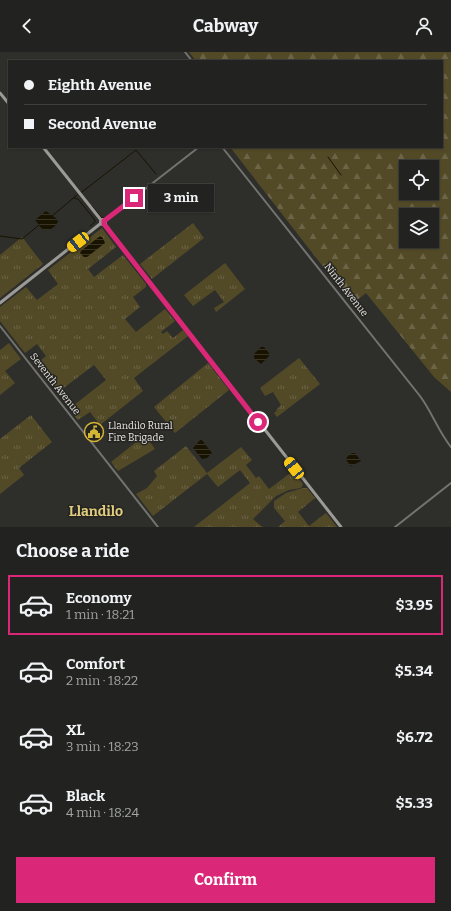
<!DOCTYPE html>
<meta charset="utf-8">
<style>
:root{--surface:#222220;--page:#2a2a29;--text:#f1f3f6;--muted:#a2a4a5;--line:#3f3f3e;--accent:#db2777}
body{margin:0;font-family:Bitter,serif;background:var(--page);color:var(--text);height:100vh;display:flex;flex-direction:column;font-size:15px;white-space:nowrap}
*{box-sizing:border-box;margin:0}
p{font-size:13px;color:var(--muted)}
.icon{flex:none;width:22px;height:22px;fill:none;stroke:currentColor;stroke-width:2;stroke-linecap:round;stroke-linejoin:round}
.map{position:relative;height:475px;overflow:hidden}
.sheet{display:flex;flex-direction:column;background:var(--surface);flex:1}
.sheet>*{flex:none}
.hud{position:absolute;left:8px;top:8px;width:435px;height:88px;border-radius:0px;box-shadow:0 1px 3px #0004,0 0 0 1px var(--line);display:grid;align-content:center;height:88px;padding:0 16px;background:var(--surface)}
.buttons{position:absolute;left:399px;top:108px;display:grid;gap:8px}
.buttons a{display:grid;place-items:center;width:40px;height:40px;border-radius:0px;background:var(--surface);box-shadow:0 1px 3px #0004,0 0 0 1px var(--line);font-size:20px}
.end{position:absolute;width:18px;height:18px;margin:-9px;border:5px solid #db2777;background:#fff;box-shadow:0 0 0 2px #fff}
.from{border-radius:50%}
.bubble{position:absolute;height:28px;border-radius:0px;background:var(--surface);box-shadow:0 1px 3px #0004,0 0 0 1px var(--line);font-size:13px;font-weight:700;line-height:28px;text-align:center}
.car{position:absolute;width:12px;height:24px;margin:-12px -6px;border-radius:5px;box-shadow:0 0 3px 1px #0007;background:linear-gradient(#f5c518 24%,#345 0 40%,#f5c518 0 76%,#345 0 86%,#f5c518 0)}
.hud b{display:flex;align-items:center;gap:14px;height:38px;font-size:15px}
.hud b+b{border-top:1px solid var(--line)}
.hud i{width:10px;height:10px;background:var(--text)}
ul{padding:0;list-style:none}
li{display:flex;align-items:center;gap:12px;height:60px;margin:0 8px 6px;padding:0 8px;border:2px solid transparent;border-radius:0px}
li div{flex:1}
li b{display:block;font-size:15px}
li em{font-style:normal;font-weight:700}
li.active{border-color:var(--accent)}
li>.icon{width:36px;height:36px;stroke-width:1.5}
h2{padding:0 16px;font-size:18px;line-height:48px}
.button{display:flex;gap:8px;margin-top:auto;padding:8px 16px}
.button a{flex:1;height:46px;border-radius:0px;background:var(--accent);color:#fff;font-size:16px;font-weight:700;line-height:46px;text-align:center}
header{display:flex;justify-content:space-between;align-items:center;height:52px;padding:0 16px;background:var(--surface);font-size:18px;font-weight:700}
.map>svg:first-child{display:block}
.grass{fill:url(#grass-tufts)}
.forest{fill:url(#forest-firs);fill-rule:evenodd}
.water{fill:url(#water-rules)}
.lines{fill:none;stroke-linecap:round;stroke-linejoin:round}
.stream{stroke:#181200;stroke-width:1}
.street{stroke:#737371;stroke-width:2}
.secondary{stroke:#9b9a97;stroke-width:3}
.route{stroke:#db2777;stroke-width:5}
.labels{text-anchor:middle;dominant-baseline:central;stroke-width:3;stroke-linejoin:round;paint-order:stroke}
.street-label{font-size:10px;fill:#e7e7e5;stroke:#252421}
.poi-label{font-size:10px;fill:#e7e7e5;stroke:#252421;text-anchor:start}
.district-label{font-size:14px;font-weight:bold;fill:#e0cd7f;stroke:#252421}
</style>
<header><svg class="icon" aria-label="back" viewBox="0 0 24 24"><path d="M15 5l-7 7 7 7"/></svg>Cabway<svg class="icon" aria-label="person" viewBox="0 0 24 24"><circle cx="12" cy="8" r="4"/><path d="M4 21q1-7 8-7t8 7"/></svg></header>
<div class="map">
<svg width="451" height="475" viewBox="0 0 451 475">
<defs>
<pattern id="grass-tufts" width="24" height="20" patternUnits="userSpaceOnUse"><rect width="24" height="20" fill="#524a27"/><path d="M3 7l-1-3M5 7V3M7 7l1-3M15 17l-1-3M17 17v-4M19 17l1-3" fill="none" stroke="#6b6446"/></pattern>
<pattern id="forest-firs" width="22" height="20" patternUnits="userSpaceOnUse"><rect width="22" height="20" fill="#524a27"/><path d="M5 1l3.5 6h-7zM16 11l3.5 6h-7z" fill="#6b6446"/></pattern>
<pattern id="water-rules" width="6" height="5" patternUnits="userSpaceOnUse"><rect width="6" height="5" fill="#181200"/><path d="M0 2.5h6" fill="none" stroke="#3a3425"/></pattern>
</defs>
<rect width="100%" height="100%" fill="#2e2e2a"/>
<path class="grass" d="M193 171 204 186 152 227 140 212Z
M102 176 116 195 88 217 94 225 123 203 146 232V235L133 245 140 255 125 267 136 280 165 257 175 269 161 280 163 282 167 279 173 286 183 278 188 284 134 326 143 339 100 373 90 360 78 368 69 357 106 328 94 313 57 341 35 313 46 304 37 292 25 301 0 269V255L26 235 37 248 58 232 48 218Z
M22 185 43 212 0 246V203Z
M225 211 245 237 216 260 214 256 224 250 215 238 193 254 184 243Z
M9 291 21 307 5 319 15 331 0 343V298Z
M299 306 320 332 277 365 274 361 277 359 276 358 281 353 273 340 265 344 260 336Z
M208 311 229 338 175 381 154 355Z
M31 363 52 390 19 416 24 423 0 442V387Z
M145 383 155 397 118 419 111 410Z
M186 394 207 421 241 395 252 408 246 413 256 426 259 424 269 437 293 419 303 432 301 436 289 438 276 444 253 467 261 474 264 475H194L250 431 240 418 218 435 207 422 153 464 136 442 147 436 157 424 154 419Z
M303 436H307L315 446 298 460 309 474 326 461 337 475H278L285 469 274 456V449L286 441Z"/>
<path class="forest" d="M189 0H451V340L434 325 366 241 352 252 230 95H442V9H196ZM406 115H432V141H406ZM406 163H432V189H406Z"/>
<path class="water" d="M46 159 57 167 58 170C54 176 50 179 43 178L35 168Z
M100 184 103 186 105 191 87 205H84L80 201 81 199Z
M261 295H264L269 301V304L261 312 254 306V302Z
M201 387 212 401 207 406 202 407 193 396Z
M352 401H355L361 409 351 414 346 408 347 405Z"/>
<g class="lines">
<path class="stream" d="M328 105 341 123
M82 140 136 98 156 122
M74 146 78 147 95 168V170L90 174
M92 154 102 166H104
M52 164 77 143
M0 184 22 187 39 173"/>
<path class="street" d="M185 0 192 9
M222 95 420 344C432 360 438 379 451 395
M104 169 199 95
M0 274 158 475
M395 475 451 431"/>
<path class="secondary" d="M0 41 9 52
M43 95 101 168
M100.5 170a2.5 2.5 0 1 1 5 0a2.5 2.5 0 1 1-5 0Z
M104 172 341 475
M0 251 100 172"/>
</g>
<g class="lines">
<path class="route" d="M134 146 104 169V172L258 370"/>
</g>
<defs>
<g id="civic-ring" transform="scale(1)"><circle r="9.5" fill="#252421" stroke="#d3b635" stroke-width="1.5"/><path d="M-.6-6.5H3V-4.5H.6V-3L4-1V1h2V6H-6V1h2V-1L-.6-3ZM-1.2 2.5V6h2.4V2.5Z" fill="#d3b635"/></g>
</defs>
<g fill-rule="evenodd">
<use href="#civic-ring" x="94" y="380"/>
</g>
<g class="labels">
<g class="street-label">
<text transform="translate(346 238) rotate(52)">Ninth Avenue</text>
<text transform="translate(55 332) rotate(52)">Seventh Avenue</text>
</g>
<g class="poi-label">
<text x="108" y="374">Llandilo Rural<tspan x="108" dy="12">Fire Brigade</tspan></text>
</g>
<g class="district-label">
<text x="96" y="459">Llandilo</text>
</g>
</g>
</svg>
<div class="buttons">
<a><svg class="icon" aria-label="locate" viewBox="0 0 24 24"><circle cx="12" cy="12" r="6"/><path d="M12 2v4M12 18v4M2 12h4M18 12h4"/></svg></a>
<a><svg class="icon" aria-label="layers" viewBox="0 0 24 24"><path d="M12 4l9 5-9 5-9-5zM3 14l9 5 9-5"/></svg></a>
</div>
<i class="end from" style="left:258px;top:370px"></i>
<i class="end" style="left:134px;top:146px"></i>
<div class="bubble" style="left:148px;top:132px;width:66px">3 min</div>
<i class="car" style="left:78px;top:190px;rotate:232deg"></i>
<i class="car" style="left:294px;top:416px;rotate:322deg"></i>
<div class="hud">
<b><i class="from"></i>Eighth Avenue</b>
<b><i></i>Second Avenue</b>
</div>
</div>
<section class="sheet">
<h2>Choose a ride</h2>
<ul>
<li class="active"><svg class="icon" aria-label="car" viewBox="0 0 24 24"><path d="M5 17H2v-5l4-1 3-4h7l3 4 3 1v5h-3M9 17h6M6 11h13"/><circle cx="7" cy="17" r="2"/><circle cx="17" cy="17" r="2"/></svg><div><b>Economy</b><p>1 min · 18:21</p></div><em>$3.95</em></li>
<li><svg class="icon" aria-label="car" viewBox="0 0 24 24"><path d="M5 17H2v-5l4-1 3-4h7l3 4 3 1v5h-3M9 17h6M6 11h13"/><circle cx="7" cy="17" r="2"/><circle cx="17" cy="17" r="2"/></svg><div><b>Comfort</b><p>2 min · 18:22</p></div><em>$5.34</em></li>
<li><svg class="icon" aria-label="car" viewBox="0 0 24 24"><path d="M5 17H2v-5l4-1 3-4h7l3 4 3 1v5h-3M9 17h6M6 11h13"/><circle cx="7" cy="17" r="2"/><circle cx="17" cy="17" r="2"/></svg><div><b>XL</b><p>3 min · 18:23</p></div><em>$6.72</em></li>
<li><svg class="icon" aria-label="car" viewBox="0 0 24 24"><path d="M5 17H2v-5l4-1 3-4h7l3 4 3 1v5h-3M9 17h6M6 11h13"/><circle cx="7" cy="17" r="2"/><circle cx="17" cy="17" r="2"/></svg><div><b>Black</b><p>4 min · 18:24</p></div><em>$5.33</em></li>
</ul>
<div class="button"><a>Confirm</a></div>
</section>
